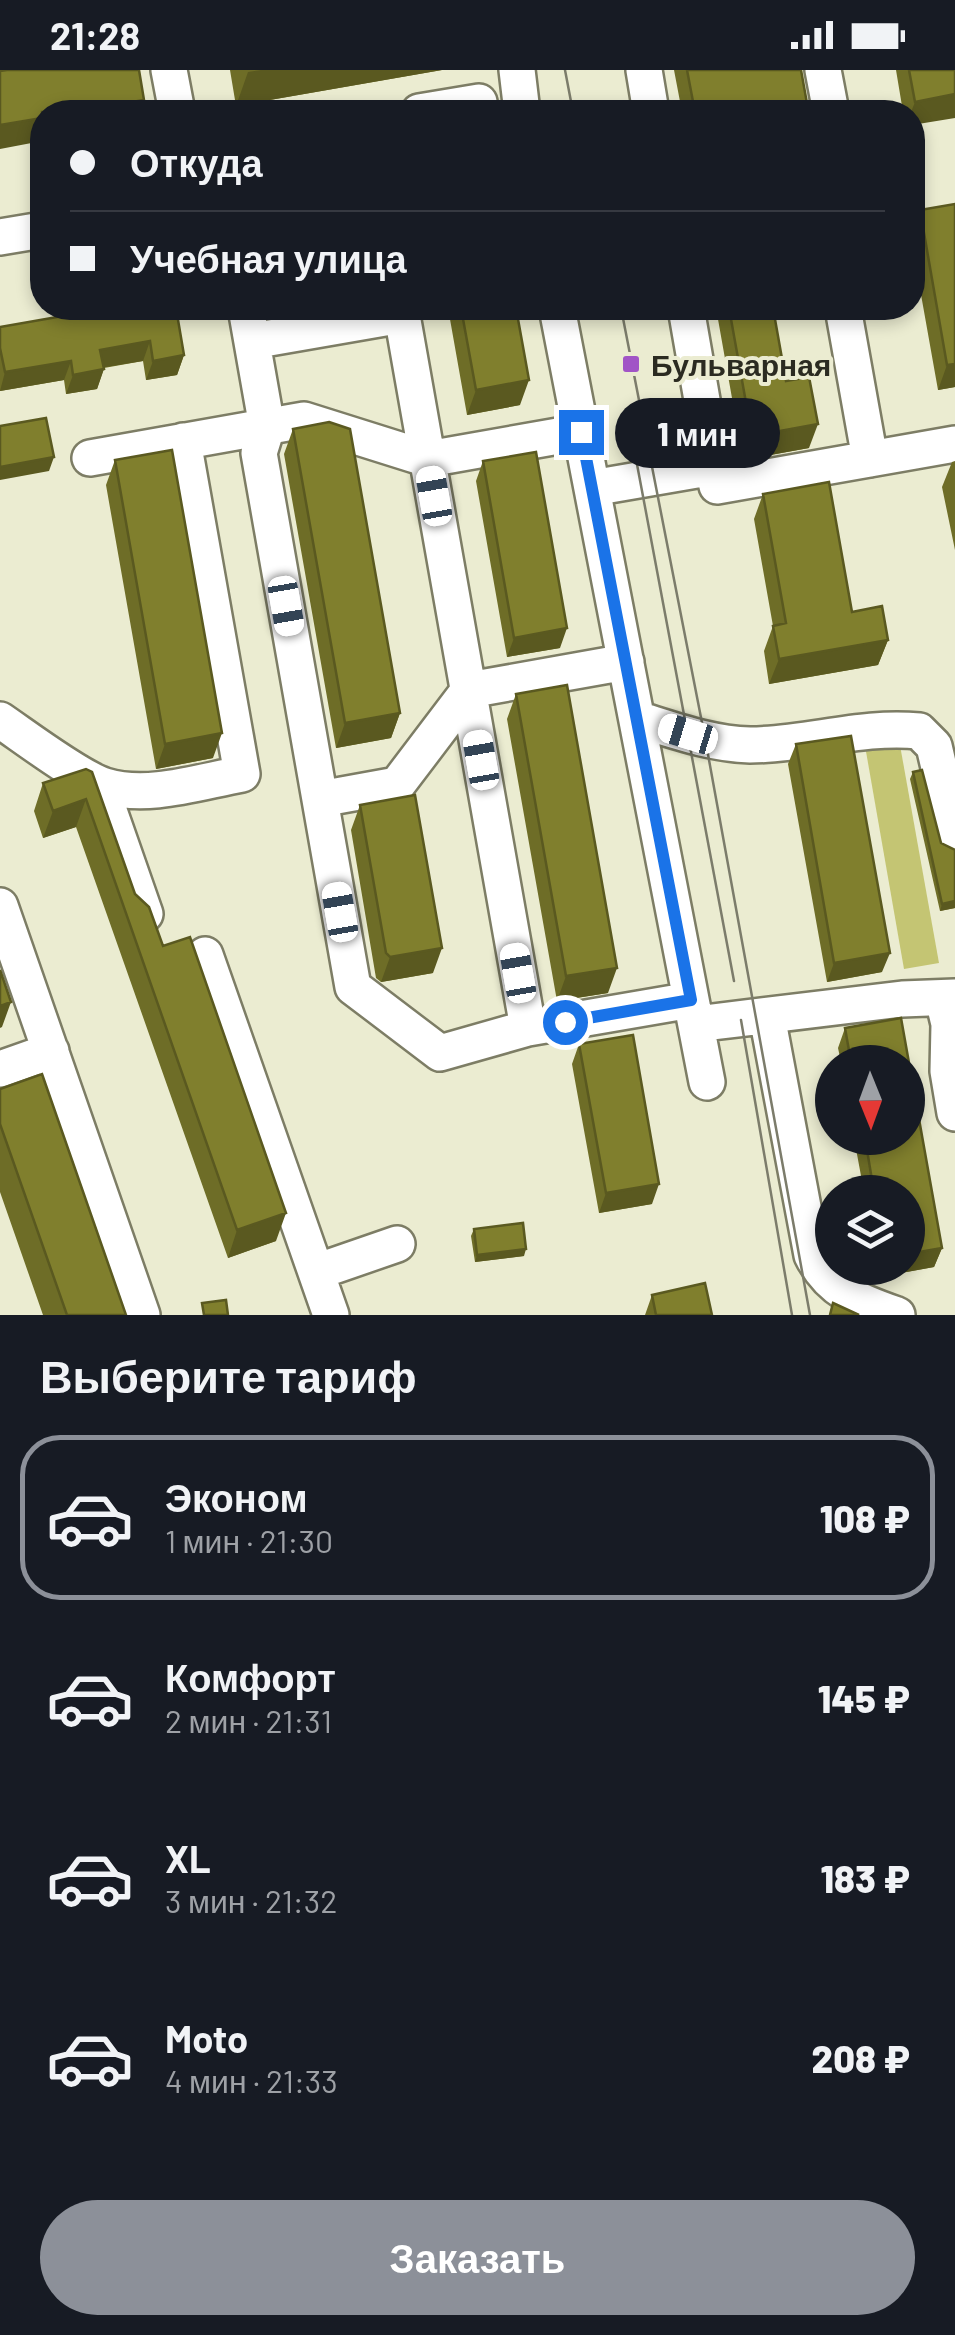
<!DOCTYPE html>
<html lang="ru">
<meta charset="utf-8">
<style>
:root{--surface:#171b24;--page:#242831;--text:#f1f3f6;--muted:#9ea1a6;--line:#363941;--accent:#8c9099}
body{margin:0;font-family:Barlow,sans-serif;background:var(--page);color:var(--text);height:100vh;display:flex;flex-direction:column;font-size:38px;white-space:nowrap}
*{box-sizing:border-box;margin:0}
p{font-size:32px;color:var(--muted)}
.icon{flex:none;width:55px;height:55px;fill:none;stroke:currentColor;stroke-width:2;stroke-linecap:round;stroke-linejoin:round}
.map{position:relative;height:1245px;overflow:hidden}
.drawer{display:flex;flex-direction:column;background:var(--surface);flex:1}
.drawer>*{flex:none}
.hud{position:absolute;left:30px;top:30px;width:895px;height:220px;border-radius:40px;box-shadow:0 5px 15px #0003;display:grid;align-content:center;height:220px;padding:0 40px;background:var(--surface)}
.needle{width:65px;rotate:179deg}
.controls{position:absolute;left:815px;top:975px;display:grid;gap:20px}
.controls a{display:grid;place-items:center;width:110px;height:110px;border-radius:50%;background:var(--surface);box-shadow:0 5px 15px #0003;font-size:50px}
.end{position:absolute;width:45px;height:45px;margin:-22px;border:12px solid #1a73e8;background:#fff;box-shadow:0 0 0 5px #fff}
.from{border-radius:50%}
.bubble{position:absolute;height:70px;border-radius:35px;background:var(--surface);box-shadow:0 5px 15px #0003;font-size:32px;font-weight:800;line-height:70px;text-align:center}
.car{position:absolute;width:30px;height:60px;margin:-30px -15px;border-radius:12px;box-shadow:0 0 8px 2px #0007;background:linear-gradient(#fff 24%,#345 0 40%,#fff 0 76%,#345 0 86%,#fff 0)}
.hud b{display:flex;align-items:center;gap:35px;height:95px;font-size:38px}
.hud b+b{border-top:2px solid var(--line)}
.hud i{width:25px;height:25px;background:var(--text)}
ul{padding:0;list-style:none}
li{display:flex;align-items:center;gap:30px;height:165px;margin:0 20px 15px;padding:0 20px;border:5px solid transparent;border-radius:40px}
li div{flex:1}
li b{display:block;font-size:38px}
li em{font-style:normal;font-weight:800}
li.current{border-color:var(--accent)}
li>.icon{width:90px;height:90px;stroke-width:1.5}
h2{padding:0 40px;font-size:45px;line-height:120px}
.action{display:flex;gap:20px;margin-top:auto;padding:20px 40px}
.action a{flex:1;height:115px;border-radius:60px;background:var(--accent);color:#fff;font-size:40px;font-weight:800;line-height:115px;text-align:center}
.status{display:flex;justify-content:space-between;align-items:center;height:70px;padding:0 50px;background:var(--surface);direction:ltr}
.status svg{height:28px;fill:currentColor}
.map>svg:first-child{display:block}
.green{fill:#c4c573}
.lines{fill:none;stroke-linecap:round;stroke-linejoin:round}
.minor-casing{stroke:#7d7d65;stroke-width:40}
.minor{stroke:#fff;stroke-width:35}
.tram{stroke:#7c7c6b;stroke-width:2.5}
.wall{fill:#6e6d27}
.shaded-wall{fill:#5a5920}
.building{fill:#807f2d;stroke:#5a5920;stroke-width:2.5}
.route{stroke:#1a73e8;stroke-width:12}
.poi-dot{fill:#a154c6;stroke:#ebecd1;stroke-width:4}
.labels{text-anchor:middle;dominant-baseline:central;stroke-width:8;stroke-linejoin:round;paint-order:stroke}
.poi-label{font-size:30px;font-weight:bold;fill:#2b2b21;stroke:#ebecd1;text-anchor:start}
</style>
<div class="status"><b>21:28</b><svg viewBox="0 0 49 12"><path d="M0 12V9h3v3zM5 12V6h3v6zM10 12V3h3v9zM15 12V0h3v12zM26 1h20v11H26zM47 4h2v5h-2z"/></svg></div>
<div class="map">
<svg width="955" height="1245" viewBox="0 0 955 1245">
<rect width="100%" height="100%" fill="#ebecd1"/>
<path class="green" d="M898 664 939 893 904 899 864 670Z"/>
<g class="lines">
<g class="minor-casing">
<path id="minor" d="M169 0 177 42
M517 0 522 42
M644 0 651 42
M823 0 831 42
M419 42 479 32
M0 167 42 160
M246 238 267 357 259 383 353 917 440 983 528 958 691 930
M557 238 707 1012
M686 238 717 416 955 374
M843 238 870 389
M252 271 402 245 528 958
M90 388 304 350 428 389 581 362
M592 418 714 397
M637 649C673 660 711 674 750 675 806 675 862 655 919 661L934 676 955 766
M0 650C25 667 79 708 105 716 148 729 198 712 242 704L183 371
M100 715 145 844
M320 729 397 715 469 620 626 592
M0 836 142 1245
M205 885 331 1245
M943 929 949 954 948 1001 955 1043
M767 946 812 1185C830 1222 860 1232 897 1245
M696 954 902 929 955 927
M0 999 51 981
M316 1202 397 1174"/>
</g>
<use href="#minor" class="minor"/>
<path class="tram" d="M565 0 573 42
M621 238 705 668 810 1245
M627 341 734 911
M741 950 792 1245"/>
</g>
<path class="wall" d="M230 0H442L236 36Z
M674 0H801L807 42H682Z
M896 0H955L912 42H903Z
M920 140 955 317 938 320 912 174V161Z
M61 238 184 285 177 305 146 310 143 291 104 298 97 319 66 324 64 310 0 321V257L58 247Z
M448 238H516L520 335 467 345Z
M716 238H773L786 311 809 378 743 390Z
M293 359 400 643 391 668 336 678 284 384Z
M115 390 213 688 156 699 106 415Z
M483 391 560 578 507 587 476 411Z
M955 391V480L942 417 952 392Z
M763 424 852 542 888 570 878 595 769 614 764 581 773 556 754 449Z
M516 624 608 923 557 931 507 649Z
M796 674 882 902 827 912 788 694Z
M86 699 135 824 163 876 276 1171 228 1188 76 757 43 768 34 741 43 713Z
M913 702 941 773 955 780V838L940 841 910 709Z
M360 735 433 903 381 912 376 908 351 760Z
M901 948 942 1178 934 1197 879 1207 877 1198H908V1122H864L854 1068H908V992H841L838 978 845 958Z
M579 974 652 1134 599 1143 572 994Z
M0 1019 126 1245H43L0 1122Z
M474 1159 524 1186 475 1192 471 1166Z
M652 1225 712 1245H645Z"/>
<path class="shaded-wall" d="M261 0H442L236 36 248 2Z
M955 24V48L912 55V42H911L915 32Z
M144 30 139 42H73Z
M42 48V71L0 79V55Z
M150 271 143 291 93 299 100 280Z
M184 285 177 305 146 310 153 291Z
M71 291 64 310 0 321 5 302Z
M955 294V317L938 320 947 295Z
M104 299 97 319 66 324 73 305Z
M529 310 520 335 467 345 476 320Z
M818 354 809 378 743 390 752 366Z
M54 387 49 401 0 410V397Z
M567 558 560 578 507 587 514 568Z
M888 570 878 595 769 614 779 589Z
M400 643 391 668 336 678 345 653Z
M222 663 213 688 156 699 165 674Z
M86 729 76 757 43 768 53 741Z
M955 831V838L940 841 942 834Z
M442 878 433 903 381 912 390 887Z
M890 883 882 902 827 912 834 893Z
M617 898 608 923 557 931 566 906Z
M11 932 2 957 0 958V936Z
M659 1114 652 1134 599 1143 606 1123Z
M286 1143 276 1171 228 1188 237 1160Z
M942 1178 934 1197 879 1207 882 1198H908V1184Z
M526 1179 524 1186 475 1192 477 1185Z"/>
<path class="building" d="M7 0H139L144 30 73 42H42V48L0 55V1Z
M687 0H801L808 39 790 42H695Z
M909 0H955V24L915 32Z
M955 134V294L947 295 920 140Z
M61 238H176L184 285 153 291 150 271 100 280 104 299 73 305 71 291 5 302 0 278V257L63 246Z
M461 238H516L529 310 476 320Z
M729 238H773L786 311 809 307 818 354 752 366Z
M46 348 54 387 0 397V356Z
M329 352 350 359 400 643 345 653 293 359Z
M172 380 222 663 165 674 115 390Z
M536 382 567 558 514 568 483 391Z
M829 412 852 542 882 536 888 570 779 589 773 556 786 553 763 424Z
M567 615 617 898 566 906 516 624Z
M851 666 890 883 834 893 796 674Z
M86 699 92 702 135 824 149 837 163 876 190 867 286 1143 237 1160 86 729 53 741 43 713Z
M922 700 941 773 955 780V831L942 834 913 702Z
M415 725 442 878 390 887 386 883 360 735Z
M0 900 11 932 0 936Z
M901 948 942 1178 908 1184V1122H874L865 1068H908V992H851L845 958Z
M633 965 659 1114 606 1123 579 974Z
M42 1004 126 1245H67L0 1054V1019Z
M523 1153 526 1179 477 1185 474 1159Z
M705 1213 712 1245H656L652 1225Z
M226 1230 228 1245H204L202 1233Z
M833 1233 859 1245H830Z"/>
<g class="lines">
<path class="route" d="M565 952 691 930 581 362"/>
</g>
<rect class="poi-dot" x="621" y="284" width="20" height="20" rx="5"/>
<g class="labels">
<g class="poi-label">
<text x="651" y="294">Бульварная</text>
</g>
</g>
</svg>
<div class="controls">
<a><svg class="needle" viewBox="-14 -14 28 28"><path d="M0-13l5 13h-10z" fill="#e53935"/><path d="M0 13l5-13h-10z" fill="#9ea1a6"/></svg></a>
<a><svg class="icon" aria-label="layers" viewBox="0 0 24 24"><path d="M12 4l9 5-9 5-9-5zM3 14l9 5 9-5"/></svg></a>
</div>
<i class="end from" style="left:565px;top:952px"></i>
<i class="end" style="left:581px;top:362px"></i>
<div class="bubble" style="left:615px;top:328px;width:165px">1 мин</div>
<i class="car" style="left:434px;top:426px;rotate:350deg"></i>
<i class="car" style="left:286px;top:536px;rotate:170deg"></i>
<i class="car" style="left:688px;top:664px;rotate:287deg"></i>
<i class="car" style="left:481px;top:690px;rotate:350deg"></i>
<i class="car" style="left:340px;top:842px;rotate:350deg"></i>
<i class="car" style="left:518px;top:903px;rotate:350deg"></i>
<div class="hud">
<b><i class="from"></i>Откуда</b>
<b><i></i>Учебная улица</b>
</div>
</div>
<section class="drawer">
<h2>Выберите тариф</h2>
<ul>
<li class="current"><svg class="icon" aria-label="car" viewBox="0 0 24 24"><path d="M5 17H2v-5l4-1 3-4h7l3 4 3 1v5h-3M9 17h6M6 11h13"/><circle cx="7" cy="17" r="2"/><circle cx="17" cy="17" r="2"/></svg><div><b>Эконом</b><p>1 мин · 21:30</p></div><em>108 ₽</em></li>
<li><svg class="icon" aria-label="car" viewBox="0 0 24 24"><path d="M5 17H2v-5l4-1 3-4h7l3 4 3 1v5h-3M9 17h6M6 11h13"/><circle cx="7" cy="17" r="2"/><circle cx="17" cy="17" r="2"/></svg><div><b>Комфорт</b><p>2 мин · 21:31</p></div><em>145 ₽</em></li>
<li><svg class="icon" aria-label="car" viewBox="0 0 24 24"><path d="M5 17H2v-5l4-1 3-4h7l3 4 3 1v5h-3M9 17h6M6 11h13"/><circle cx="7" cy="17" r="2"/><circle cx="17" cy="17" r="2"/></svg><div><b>XL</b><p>3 мин · 21:32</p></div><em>183 ₽</em></li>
<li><svg class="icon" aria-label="car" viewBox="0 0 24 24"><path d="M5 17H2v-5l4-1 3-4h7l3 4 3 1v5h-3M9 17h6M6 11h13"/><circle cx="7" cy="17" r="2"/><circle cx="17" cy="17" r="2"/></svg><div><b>Moto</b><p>4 мин · 21:33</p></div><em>208 ₽</em></li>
</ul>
<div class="action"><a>Заказать</a></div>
</section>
